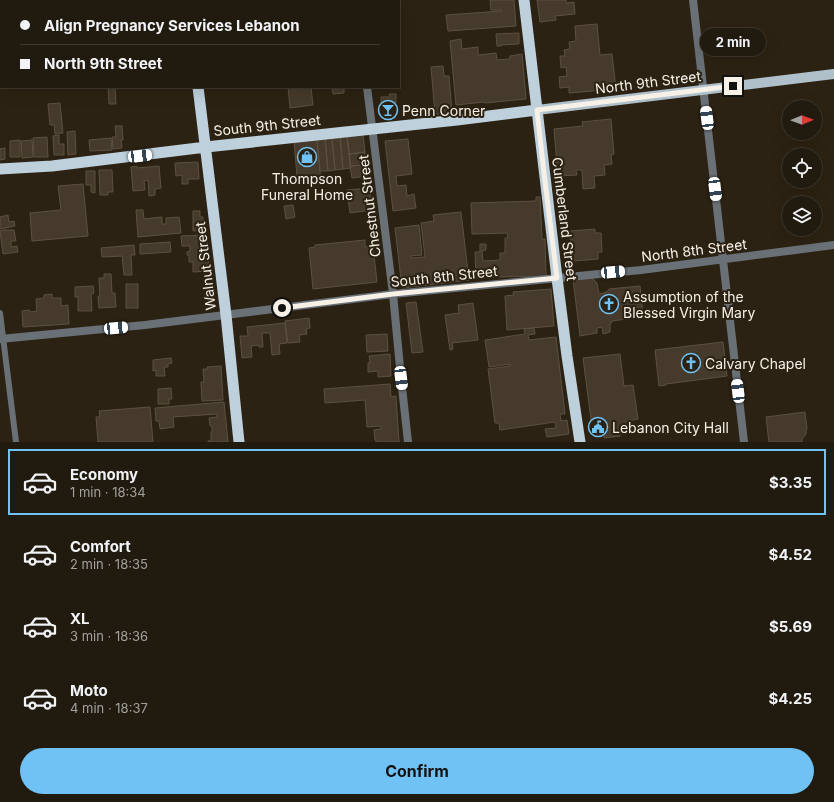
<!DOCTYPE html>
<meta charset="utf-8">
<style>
:root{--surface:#211a0e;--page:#2d271c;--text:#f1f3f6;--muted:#a2a19e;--line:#3e382e;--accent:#70c1f4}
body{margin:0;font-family:Inter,sans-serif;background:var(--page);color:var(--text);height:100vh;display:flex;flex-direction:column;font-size:15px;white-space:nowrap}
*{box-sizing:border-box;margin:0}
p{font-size:13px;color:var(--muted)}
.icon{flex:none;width:22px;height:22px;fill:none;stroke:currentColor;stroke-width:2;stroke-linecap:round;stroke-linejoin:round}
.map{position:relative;height:442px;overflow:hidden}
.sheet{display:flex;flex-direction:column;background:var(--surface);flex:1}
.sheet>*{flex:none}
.hud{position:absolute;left:0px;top:0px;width:400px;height:88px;box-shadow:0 4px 16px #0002,0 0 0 1px var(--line);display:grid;align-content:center;height:88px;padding:0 20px;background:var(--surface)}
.needle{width:26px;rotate:89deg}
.controls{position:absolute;left:782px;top:100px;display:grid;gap:8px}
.controls a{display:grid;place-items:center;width:40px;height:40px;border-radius:50%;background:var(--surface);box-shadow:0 4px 16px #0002,0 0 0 1px var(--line);font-size:20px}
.end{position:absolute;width:18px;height:18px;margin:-9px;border:5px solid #f7f0e7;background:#111;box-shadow:0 0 0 2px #111}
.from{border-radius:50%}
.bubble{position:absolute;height:28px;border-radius:14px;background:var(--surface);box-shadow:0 4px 16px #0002,0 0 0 1px var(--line);font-size:13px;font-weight:700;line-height:28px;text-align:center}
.car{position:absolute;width:12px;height:24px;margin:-12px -6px;border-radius:5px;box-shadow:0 0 3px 1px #0007;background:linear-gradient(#fff 24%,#345 0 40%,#fff 0 76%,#345 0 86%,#fff 0)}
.hud b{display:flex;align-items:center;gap:14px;height:38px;font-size:15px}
.hud b+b{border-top:1px solid var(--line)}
.hud i{width:10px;height:10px;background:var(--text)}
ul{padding:7px 0 0;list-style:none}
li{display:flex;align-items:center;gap:12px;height:66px;margin:0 8px 6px;padding:0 12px;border:2px solid transparent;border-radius:0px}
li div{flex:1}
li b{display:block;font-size:15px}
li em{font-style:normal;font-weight:700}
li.selected{border-color:var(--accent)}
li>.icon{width:36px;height:36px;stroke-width:1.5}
.button{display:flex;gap:8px;margin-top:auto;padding:8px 20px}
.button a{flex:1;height:46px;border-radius:24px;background:var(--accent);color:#111;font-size:16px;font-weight:700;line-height:46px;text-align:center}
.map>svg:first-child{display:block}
.building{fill:#453a2b;stroke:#5c5141}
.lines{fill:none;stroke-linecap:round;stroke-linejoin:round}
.minor{stroke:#697177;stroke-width:6}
.tertiary{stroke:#697177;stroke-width:8}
.primary{stroke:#afc0cb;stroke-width:10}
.trunk{stroke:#bdd0dc;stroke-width:11}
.route{stroke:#f7f0e7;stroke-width:5}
.labels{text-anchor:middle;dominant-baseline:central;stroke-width:4;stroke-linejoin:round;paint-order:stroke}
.street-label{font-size:14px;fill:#f7f0e7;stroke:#2c2213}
.poi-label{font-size:14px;fill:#f7f0e7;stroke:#2c2213;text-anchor:start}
</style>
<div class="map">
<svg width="834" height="442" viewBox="0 0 834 442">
<rect width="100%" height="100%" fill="#2c2213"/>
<path class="building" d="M490 0H514L516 26 448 31 446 15 502 11V10H491Z
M537 0H566V3L574 2 575 14 555 16 556 20 540 22Z
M597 24 600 55 612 54 616 89 569 93V87L560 88 559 77 567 76 566 67 561 68 560 56H565L564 50 570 49 569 42 576 41 575 26Z
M519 33V44L501 45V46H497L496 34Z
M461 39 462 49 478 47V55L496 53 497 60 510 59V56L522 54 526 99 485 103 484 102 456 105 450 41Z
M443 66 444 76H449L452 113 435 114 431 67Z
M108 87H115L116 104H109Z
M288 87H311L313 105 290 108Z
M332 87H344V93L333 94Z
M389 94H396V103H395V118H382L381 97H390Z
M60 103 63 133 55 134 54 125H50L48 104Z
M611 119 614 154 611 155 612 164 604 165 605 175 594 176 595 188 583 189 582 170H576L577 175 558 176 554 129 583 126 582 122Z
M115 126H122L123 140H121L122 148 113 149 112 137H116Z
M75 131 76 154 68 155 67 132Z
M363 134 365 152 349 154 347 136Z
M59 135V144H64V155H54L53 136Z
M347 136 351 168 343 169 340 137Z
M47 137 48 157H34L33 138Z
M340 137 343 169 335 170 332 138Z
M111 138 112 150 90 151 89 140Z
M325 138 328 171H320L317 139Z
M325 138H332L335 170 328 171Z
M317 139 321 182 303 184 302 175 297 176 294 142Z
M408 139 412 174 396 176 397 186 406 185 407 196 414 194 416 208 393 211 385 141Z
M20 140V157H10V141Z
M32 140 33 157 22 158 21 141Z
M5 148V159L0 160V149Z
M365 152 366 165 350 166 349 154Z
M198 162 199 179H188V184H182V175L176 176 175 163Z
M366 165 367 176 352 178 350 166Z
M137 166V168L159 166 161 188 155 189V195L149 196 148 180 144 181 145 190 133 191 131 167Z
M99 170H112L113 192H108V195H100Z
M86 171H95V193L91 192V185H86Z
M83 184 88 236 32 241 30 213 61 210 58 186Z
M370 188 372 210 350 213 347 190Z
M536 197H540L542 239H545L546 276 526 277V276L476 278 475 252H480V244H486V250L482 251 483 261 500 260V253H505V238H508L507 233 472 234 471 203 536 201Z
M293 205 295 217 286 219 284 206Z
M136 210H143L144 219 162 217V224H166V218L179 217 181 233 138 237Z
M193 211H200V217H203L204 230 193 231Z
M461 212 469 280 402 288 395 228 419 225 422 255 410 256 411 258 425 257 421 223 434 221 433 215Z
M8 215 9 222 14 221 15 226 0 229V217Z
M595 229V233H601L602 252H598V259L573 261 570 231Z
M3 230H14L16 241H11V247L17 246 18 252 3 254 0 231Z
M207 235 209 271 193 272V262H189V255H187V252L190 251V246H182L181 236Z
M365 240V247L373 246 377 282 313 289 309 248 315 247V245Z
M170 242 171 252 140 254V244Z
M134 245 135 255H131L132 275H124L122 256 102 257 101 248Z
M104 274H111L112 293H115L116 307 99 308 98 296H100L99 278H104Z
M592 278 597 283 599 294 607 292 609 289 640 286 643 314 641 317 612 321 610 325V332L603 334 602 327 597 328V333L580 336 573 279Z
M126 284H138V308H126Z
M93 286 94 293 91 294 92 311H78V297H75V287Z
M551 289 554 326 507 330 505 296 514 295 513 292Z
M52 294V298H61V306L68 305 69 324 23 327 22 311 29 310 30 312 37 311 36 299 44 298V295Z
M416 302 423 352 412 353 406 303Z
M473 303 478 340 452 343 453 349 450 350 445 315 459 313 458 305Z
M309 318 310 328 306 329 307 334 299 335 300 342 288 343 285 321Z
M285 323 287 343 279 344 280 354 272 355 270 333H262L263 347H259V345L251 346 252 357 242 358 240 336H248L247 327Z
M534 328 535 334 528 335 529 340 556 337 565 414H560L561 421 567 420 569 434 547 437 545 429 556 428 555 422 500 430 499 423H495L488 369 510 366V364L489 367 485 340 525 334 524 329Z
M387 334 388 351 367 352 366 335Z
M723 342 727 376 666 384V385L659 386 655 350Z
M390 354 391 376 378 377V371L368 372V363H370L369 356Z
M620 354 624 386 633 385 638 419 628 421 629 430 620 431V436L604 438V433L593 435 583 358Z
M171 358 172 363 168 364V367H164L165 376H156V370L153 371V360Z
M221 366 223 400 202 401 201 382H204L203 369H208L207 367Z
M390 384 391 397 396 396 399 442H376V440H375L374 430 381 429V426L367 427 365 400 325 403 324 389Z
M171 388 172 399H169V404H158V389Z
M224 402 228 442H208V441H211V432H212V426H210L209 418 217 417V414L173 417 174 427 160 429 159 421H156L155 408Z
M150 407 153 442H98L96 417H100L99 411Z
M805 412 807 429 806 431V434L802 439V442H769L766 417Z"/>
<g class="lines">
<path class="minor" d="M0 313 16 442"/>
<path class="tertiary" d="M356 0V1
M693 0 744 442
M367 87 393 294 401 378 408 442
M0 339 145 325 393 294 641 270 834 245"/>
<path class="primary" d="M537 110 834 74"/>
<path class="trunk" d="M186 0V1
M524 0 557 278 567 356 580 442
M37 1 47 0
M0 6 1 5
M198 87 226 315 239 442
M0 169 52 166 206 147 457 120 537 110"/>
</g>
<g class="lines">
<path class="route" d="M282 308 393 294 557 278 544 173 537 110 733 86"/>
</g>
<defs>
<g id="bar-ring" transform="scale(1)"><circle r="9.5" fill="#2c2213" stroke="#70c1f4" stroke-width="1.5"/><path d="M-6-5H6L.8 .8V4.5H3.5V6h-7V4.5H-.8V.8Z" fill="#70c1f4"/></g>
<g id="shop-ring" transform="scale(1)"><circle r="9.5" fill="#2c2213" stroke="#70c1f4" stroke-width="1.5"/><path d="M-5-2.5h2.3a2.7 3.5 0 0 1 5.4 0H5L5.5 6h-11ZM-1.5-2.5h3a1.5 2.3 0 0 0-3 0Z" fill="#70c1f4"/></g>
<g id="church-ring" transform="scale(1)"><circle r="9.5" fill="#2c2213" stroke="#70c1f4" stroke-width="1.5"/><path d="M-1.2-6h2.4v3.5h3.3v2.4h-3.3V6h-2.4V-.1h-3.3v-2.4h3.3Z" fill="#70c1f4"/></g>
<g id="civic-ring" transform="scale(1)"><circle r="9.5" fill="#2c2213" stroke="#70c1f4" stroke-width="1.5"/><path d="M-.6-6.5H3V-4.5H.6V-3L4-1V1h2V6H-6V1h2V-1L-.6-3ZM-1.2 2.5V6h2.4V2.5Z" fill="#70c1f4"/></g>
</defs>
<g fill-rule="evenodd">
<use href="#bar-ring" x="388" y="110"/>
<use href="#shop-ring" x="307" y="157"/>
<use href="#church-ring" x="609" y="304"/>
<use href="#church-ring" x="691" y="363"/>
<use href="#civic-ring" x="598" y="427"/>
</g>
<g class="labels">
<g class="street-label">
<text transform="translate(648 82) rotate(-7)">North 9th Street</text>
<text transform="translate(267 125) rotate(-6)">South 9th Street</text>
<text transform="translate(369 206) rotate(-97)">Chestnut Street</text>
<text transform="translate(565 219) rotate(83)">Cumberland Street</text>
<text transform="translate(694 250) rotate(-7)">North 8th Street</text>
<text transform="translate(205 266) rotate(-97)">Walnut Street</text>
<text transform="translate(444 276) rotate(-6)">South 8th Street</text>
</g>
<g class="poi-label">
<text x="402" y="110">Penn Corner</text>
<text x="307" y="178" text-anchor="middle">Thompson<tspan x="307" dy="16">Funeral Home</tspan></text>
<text x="623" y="296">Assumption of the<tspan x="623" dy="16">Blessed Virgin Mary</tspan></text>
<text x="705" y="363">Calvary Chapel</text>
<text x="612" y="427">Lebanon City Hall</text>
</g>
</g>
</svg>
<div class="controls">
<a><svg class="needle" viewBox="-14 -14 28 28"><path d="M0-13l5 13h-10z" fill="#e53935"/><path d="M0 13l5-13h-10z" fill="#a2a19e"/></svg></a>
<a><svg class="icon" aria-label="locate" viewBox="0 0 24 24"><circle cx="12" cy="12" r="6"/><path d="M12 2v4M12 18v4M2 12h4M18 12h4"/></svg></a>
<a><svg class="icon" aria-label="layers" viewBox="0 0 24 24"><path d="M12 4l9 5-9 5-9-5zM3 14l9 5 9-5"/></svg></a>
</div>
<i class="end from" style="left:282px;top:308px"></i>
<i class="end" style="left:733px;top:86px"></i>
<div class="bubble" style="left:700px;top:28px;width:66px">2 min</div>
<i class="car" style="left:707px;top:118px;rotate:353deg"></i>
<i class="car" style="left:140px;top:156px;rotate:83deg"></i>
<i class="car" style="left:715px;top:189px;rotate:173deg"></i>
<i class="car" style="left:613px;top:272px;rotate:85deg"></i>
<i class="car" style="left:116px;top:328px;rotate:85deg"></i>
<i class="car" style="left:401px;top:378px;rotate:173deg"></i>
<i class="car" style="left:738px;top:391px;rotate:353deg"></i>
<div class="hud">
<b><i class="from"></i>Align Pregnancy Services Lebanon</b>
<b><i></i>North 9th Street</b>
</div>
</div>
<section class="sheet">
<ul>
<li class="selected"><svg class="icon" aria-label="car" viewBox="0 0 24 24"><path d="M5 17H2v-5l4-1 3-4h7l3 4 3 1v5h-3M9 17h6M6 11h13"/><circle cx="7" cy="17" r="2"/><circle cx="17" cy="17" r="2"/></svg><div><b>Economy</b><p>1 min · 18:34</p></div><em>$3.35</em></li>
<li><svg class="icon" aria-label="car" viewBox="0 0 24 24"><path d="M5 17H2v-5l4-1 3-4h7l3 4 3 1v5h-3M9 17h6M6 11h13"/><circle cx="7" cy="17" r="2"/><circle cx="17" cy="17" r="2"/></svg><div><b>Comfort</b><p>2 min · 18:35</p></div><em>$4.52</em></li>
<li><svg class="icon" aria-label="car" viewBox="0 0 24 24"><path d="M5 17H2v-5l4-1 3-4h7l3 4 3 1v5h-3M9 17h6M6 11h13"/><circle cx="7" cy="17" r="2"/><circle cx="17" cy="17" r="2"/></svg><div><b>XL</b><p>3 min · 18:36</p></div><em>$5.69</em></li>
<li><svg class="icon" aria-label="car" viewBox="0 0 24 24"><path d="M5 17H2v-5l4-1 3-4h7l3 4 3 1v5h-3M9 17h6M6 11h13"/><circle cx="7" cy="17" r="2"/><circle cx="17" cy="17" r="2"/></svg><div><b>Moto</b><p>4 min · 18:37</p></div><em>$4.25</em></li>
</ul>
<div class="button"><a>Confirm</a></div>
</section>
